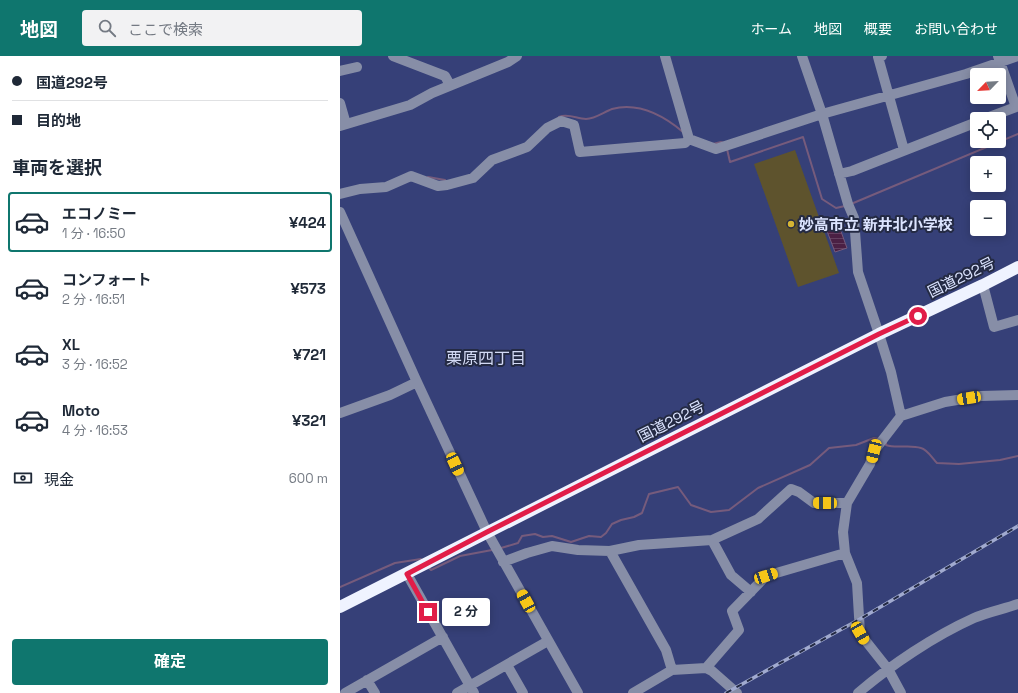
<!DOCTYPE html>
<html lang="ja">
<meta charset="utf-8">
<style>
:root{--surface:#fff;--page:#f2f2f3;--text:#1f2937;--muted:#747a83;--line:#e0e1e3;--accent:#0f766e}
body{margin:0;font-family:"Space Grotesk","Noto Sans JP",sans-serif;background:var(--page);color:var(--text);height:100vh;display:flex;flex-direction:column;font-size:15px;white-space:nowrap}
*{box-sizing:border-box;margin:0}
p{font-size:13px;color:var(--muted)}
.icon{flex:none;width:22px;height:22px;fill:none;stroke:currentColor;stroke-width:2;stroke-linecap:round;stroke-linejoin:round}
.map{position:relative;flex:1;overflow:hidden}
.side{display:flex;flex-direction:column;background:var(--surface);width:340px}
.side>*{flex:none}
.top-card{display:grid;align-content:center;height:88px;padding:0 12px;background:var(--surface)}
.needle{width:26px;rotate:245deg}
.fabs{position:absolute;left:630px;top:12px;display:grid;gap:8px}
.fabs a{display:grid;place-items:center;width:36px;height:36px;border-radius:4px;background:var(--surface);box-shadow:0 2px 10px #0003;font-size:20px}
.end{position:absolute;width:18px;height:18px;margin:-9px;border:5px solid #e11d48;background:#fff;box-shadow:0 0 0 2px #fff}
.from{border-radius:50%}
.bubble{position:absolute;height:28px;border-radius:4px;background:var(--surface);box-shadow:0 2px 10px #0003;font-size:13px;font-weight:700;line-height:28px;text-align:center}
.car{position:absolute;width:12px;height:24px;margin:-12px -6px;border-radius:5px;box-shadow:0 0 3px 1px #0007;background:linear-gradient(#f5c518 24%,#345 0 40%,#f5c518 0 76%,#345 0 86%,#f5c518 0)}
.top-card b{display:flex;align-items:center;gap:14px;height:38px;font-size:15px}
.top-card b+b{border-top:1px solid var(--line)}
.top-card i{width:10px;height:10px;background:var(--text)}
ul{padding:0;list-style:none}
li{display:flex;align-items:center;gap:12px;height:60px;margin:0 8px 6px;padding:0 4px;border:2px solid transparent;border-radius:4px}
li div{flex:1}
li b{display:block;font-size:15px}
li em{font-style:normal;font-weight:700}
li.active{border-color:var(--accent)}
li>.icon{width:36px;height:36px;stroke-width:1.5}
h2{padding:0 12px;font-size:18px;line-height:48px}
.pay{display:flex;align-items:center;gap:10px;height:44px;padding:0 12px;font-size:15px}
.pay p{margin-inline-start:auto}
.cta{display:flex;gap:8px;margin-top:auto;padding:8px 12px}
.cta a{flex:1;height:46px;border-radius:4px;background:var(--accent);color:#fff;font-size:16px;font-weight:700;line-height:46px;text-align:center}
header{display:flex;align-items:center;gap:24px;box-sizing:border-box;height:56px;padding:0 20px;background:var(--accent);color:#fff}
header strong{font-size:19px}
nav{display:flex;gap:22px;margin-inline-start:auto;font-size:14px}
.search{width:280px;height:36px;background:var(--page);display:flex;align-items:center;gap:10px;box-sizing:border-box;padding:0 14px;border-radius:4px;color:var(--muted);font-size:15px}
main{display:flex;flex:1;min-height:0}
.map>svg:first-child{display:block}
.park{fill:#5e532d}
.water{fill:url(#water-rules);stroke:#765b7c}
.lines{fill:none;stroke-linecap:round;stroke-linejoin:round}
.stream{stroke:#765b7c;stroke-width:2}
.minor{stroke:#878ea7;stroke-width:10}
.highway{stroke:#eff3ff;stroke-width:12}
.rail-casing{stroke:#a1aacf;stroke-width:3.5}
.rail{stroke:#242a43;stroke-width:2;stroke-dasharray:6;stroke-linecap:butt}
.route{stroke:#e11d48;stroke-width:5}
.poi-dot{fill:#d6b534;stroke:#242a43;stroke-width:1.5}
.labels{text-anchor:middle;dominant-baseline:central;stroke-width:4;stroke-linejoin:round;paint-order:stroke}
.poi-label{font-size:15px;font-weight:bold;fill:#dce4ff;stroke:#242a43;text-anchor:start}
.street-label{font-size:15px;fill:#dce4ff;stroke:#242a43}
.neighbourhood-label{font-size:16px;fill:#d3daf5;stroke:#242a43}
</style>
<header>
<strong>地図</strong>
<div class="search"><svg class="icon" aria-label="search" viewBox="0 0 24 24"><circle cx="10" cy="10" r="6"/><path d="M15 15l6 6"/></svg>ここで検索</div>
<nav><a>ホーム</a><a>地図</a><a>概要</a><a>お問い合わせ</a></nav>
</header>
<main>
<section class="side">
<div class="top-card">
<b><i class="from"></i>国道292号</b>
<b><i></i>目的地</b>
</div>
<h2>車両を選択</h2>
<ul>
<li class="active"><svg class="icon" aria-label="car" viewBox="0 0 24 24"><path d="M5 17H2v-5l4-1 3-4h7l3 4 3 1v5h-3M9 17h6M6 11h13"/><circle cx="7" cy="17" r="2"/><circle cx="17" cy="17" r="2"/></svg><div><b>エコノミー</b><p>1 分 · 16:50</p></div><em>¥424</em></li>
<li><svg class="icon" aria-label="car" viewBox="0 0 24 24"><path d="M5 17H2v-5l4-1 3-4h7l3 4 3 1v5h-3M9 17h6M6 11h13"/><circle cx="7" cy="17" r="2"/><circle cx="17" cy="17" r="2"/></svg><div><b>コンフォート</b><p>2 分 · 16:51</p></div><em>¥573</em></li>
<li><svg class="icon" aria-label="car" viewBox="0 0 24 24"><path d="M5 17H2v-5l4-1 3-4h7l3 4 3 1v5h-3M9 17h6M6 11h13"/><circle cx="7" cy="17" r="2"/><circle cx="17" cy="17" r="2"/></svg><div><b>XL</b><p>3 分 · 16:52</p></div><em>¥721</em></li>
<li><svg class="icon" aria-label="car" viewBox="0 0 24 24"><path d="M5 17H2v-5l4-1 3-4h7l3 4 3 1v5h-3M9 17h6M6 11h13"/><circle cx="7" cy="17" r="2"/><circle cx="17" cy="17" r="2"/></svg><div><b>Moto</b><p>4 分 · 16:53</p></div><em>¥321</em></li>
</ul>
<div class="pay"><svg class="icon" aria-label="cash" viewBox="0 0 24 24"><path d="M3 7h18v10H3z"/><circle cx="12" cy="12" r="2"/></svg>現金<p>600 m</p></div>
<div class="cta"><a>確定</a></div>
</section>
<div class="map">
<svg width="678" height="637" viewBox="0 0 678 637">
<defs>
<pattern id="water-rules" width="6" height="5" patternUnits="userSpaceOnUse"><rect width="6" height="5" fill="#4b2044"/><path d="M0 2.5h6" fill="none" stroke="#644060"/></pattern>
</defs>
<rect width="100%" height="100%" fill="#364078"/>
<path class="park" d="M455 94 499 217 458 231 414 108Z"/>
<path class="water" d="M499 170 507 192 495 196 487 175Z"/>
<g class="lines">
<path class="stream" d="M219 61C228 57 237 63 246 63 255 63 264 56 272 53 298 46 324 60 343 76
M373 88 381 86 384 87
M387 93 390 106 463 81 482 143 496 152 505 150
M88 121 105 124
M511 148 678 78
M546 386V389C557 393 569 388 581 392 587 393 593 403 597 407L619 408 660 404 678 400
M161 492 178 487 182 480 195 478 203 481 212 480 231 486 249 480 261 481 266 477 272 468 281 464 294 461 302 457 309 438 338 431 351 449 371 456 389 454 418 432 470 409 489 392 516 389 534 382 539 383
M88 511 91 514 120 500 152 494
M0 531 55 507 81 503 82 505"/>
<path class="minor" d="M53 0 105 20 110 29
M325 0 349 83 376 93 482 58 626 18 678 0
M462 0 482 58 508 148 514 162 518 216 539 278 551 316 561 360
M542 0 538 1 564 94
M0 15 17 11
M0 47 6 68
M644 63 676 51 658 0
M0 70 70 49 92 37 168 6 177 0
M499 118 512 115 637 66
M0 138 20 133 46 131 71 120 98 130 107 129 133 122 152 104 187 91 207 72 221 65 234 69 240 96 345 87 349 83
M0 156 77 326 147 476 238 637
M643 229 654 271 678 264
M0 357 50 339 77 326
M372 484 391 519 411 536
M270 495 326 594 332 614
M163 506 187 497 212 490 238 494 270 495 299 489 372 484 418 463 451 433 459 436 474 447H507
M67 518 134 637
M167 609 183 637
M366 612 399 574 392 555 426 520 505 497
M27 624 35 637
M5 637 103 581
M117 637 208 585
M293 637 332 614 366 612 372 615 397 637
M518 637C551 609 594 580 634 562 648 556 664 553 678 548
M561 637 548 613 525 584 520 577 517 527 505 497 503 476 507 447 530 408 534 395 561 360 605 346 641 340 678 339"/>
<path class="highway" d="M0 551 539 278 643 229 678 211"/>
<g class="rail-casing">
<path id="rail" d="M386 637 520 563 678 470"/>
</g>
<use href="#rail" class="rail"/>
</g>
<g class="lines">
<path class="route" d="M88 556 67 518 147 476 539 278 578 260"/>
</g>
<circle class="poi-dot" cx="451" cy="168" r="4"/>
<g class="labels">
<g class="poi-label">
<text x="459" y="168">妙高市立 新井北小学校</text>
</g>
<g class="street-label">
<text transform="translate(621 221) rotate(-26)">国道292号</text>
<text transform="translate(331 365) rotate(-27)">国道292号</text>
</g>
<g class="neighbourhood-label">
<text x="146" y="302">栗原四丁目</text>
</g>
</g>
</svg>
<div class="fabs">
<a><svg class="needle" viewBox="-14 -14 28 28"><path d="M0-13l5 13h-10z" fill="#e53935"/><path d="M0 13l5-13h-10z" fill="#747a83"/></svg></a>
<a><svg class="icon" aria-label="locate" viewBox="0 0 24 24"><circle cx="12" cy="12" r="6"/><path d="M12 2v4M12 18v4M2 12h4M18 12h4"/></svg></a>
<a>+</a>
<a>−</a>
</div>
<i class="end from" style="left:578px;top:260px"></i>
<i class="end" style="left:88px;top:556px"></i>
<div class="bubble" style="left:102px;top:542px;width:48px">2 分</div>
<i class="car" style="left:629px;top:342px;rotate:261deg"></i>
<i class="car" style="left:534px;top:395px;rotate:194deg"></i>
<i class="car" style="left:115px;top:408px;rotate:155deg"></i>
<i class="car" style="left:485px;top:447px;rotate:271deg"></i>
<i class="car" style="left:426px;top:520px;rotate:72deg"></i>
<i class="car" style="left:186px;top:545px;rotate:331deg"></i>
<i class="car" style="left:520px;top:577px;rotate:150deg"></i>
</div>
</main>
